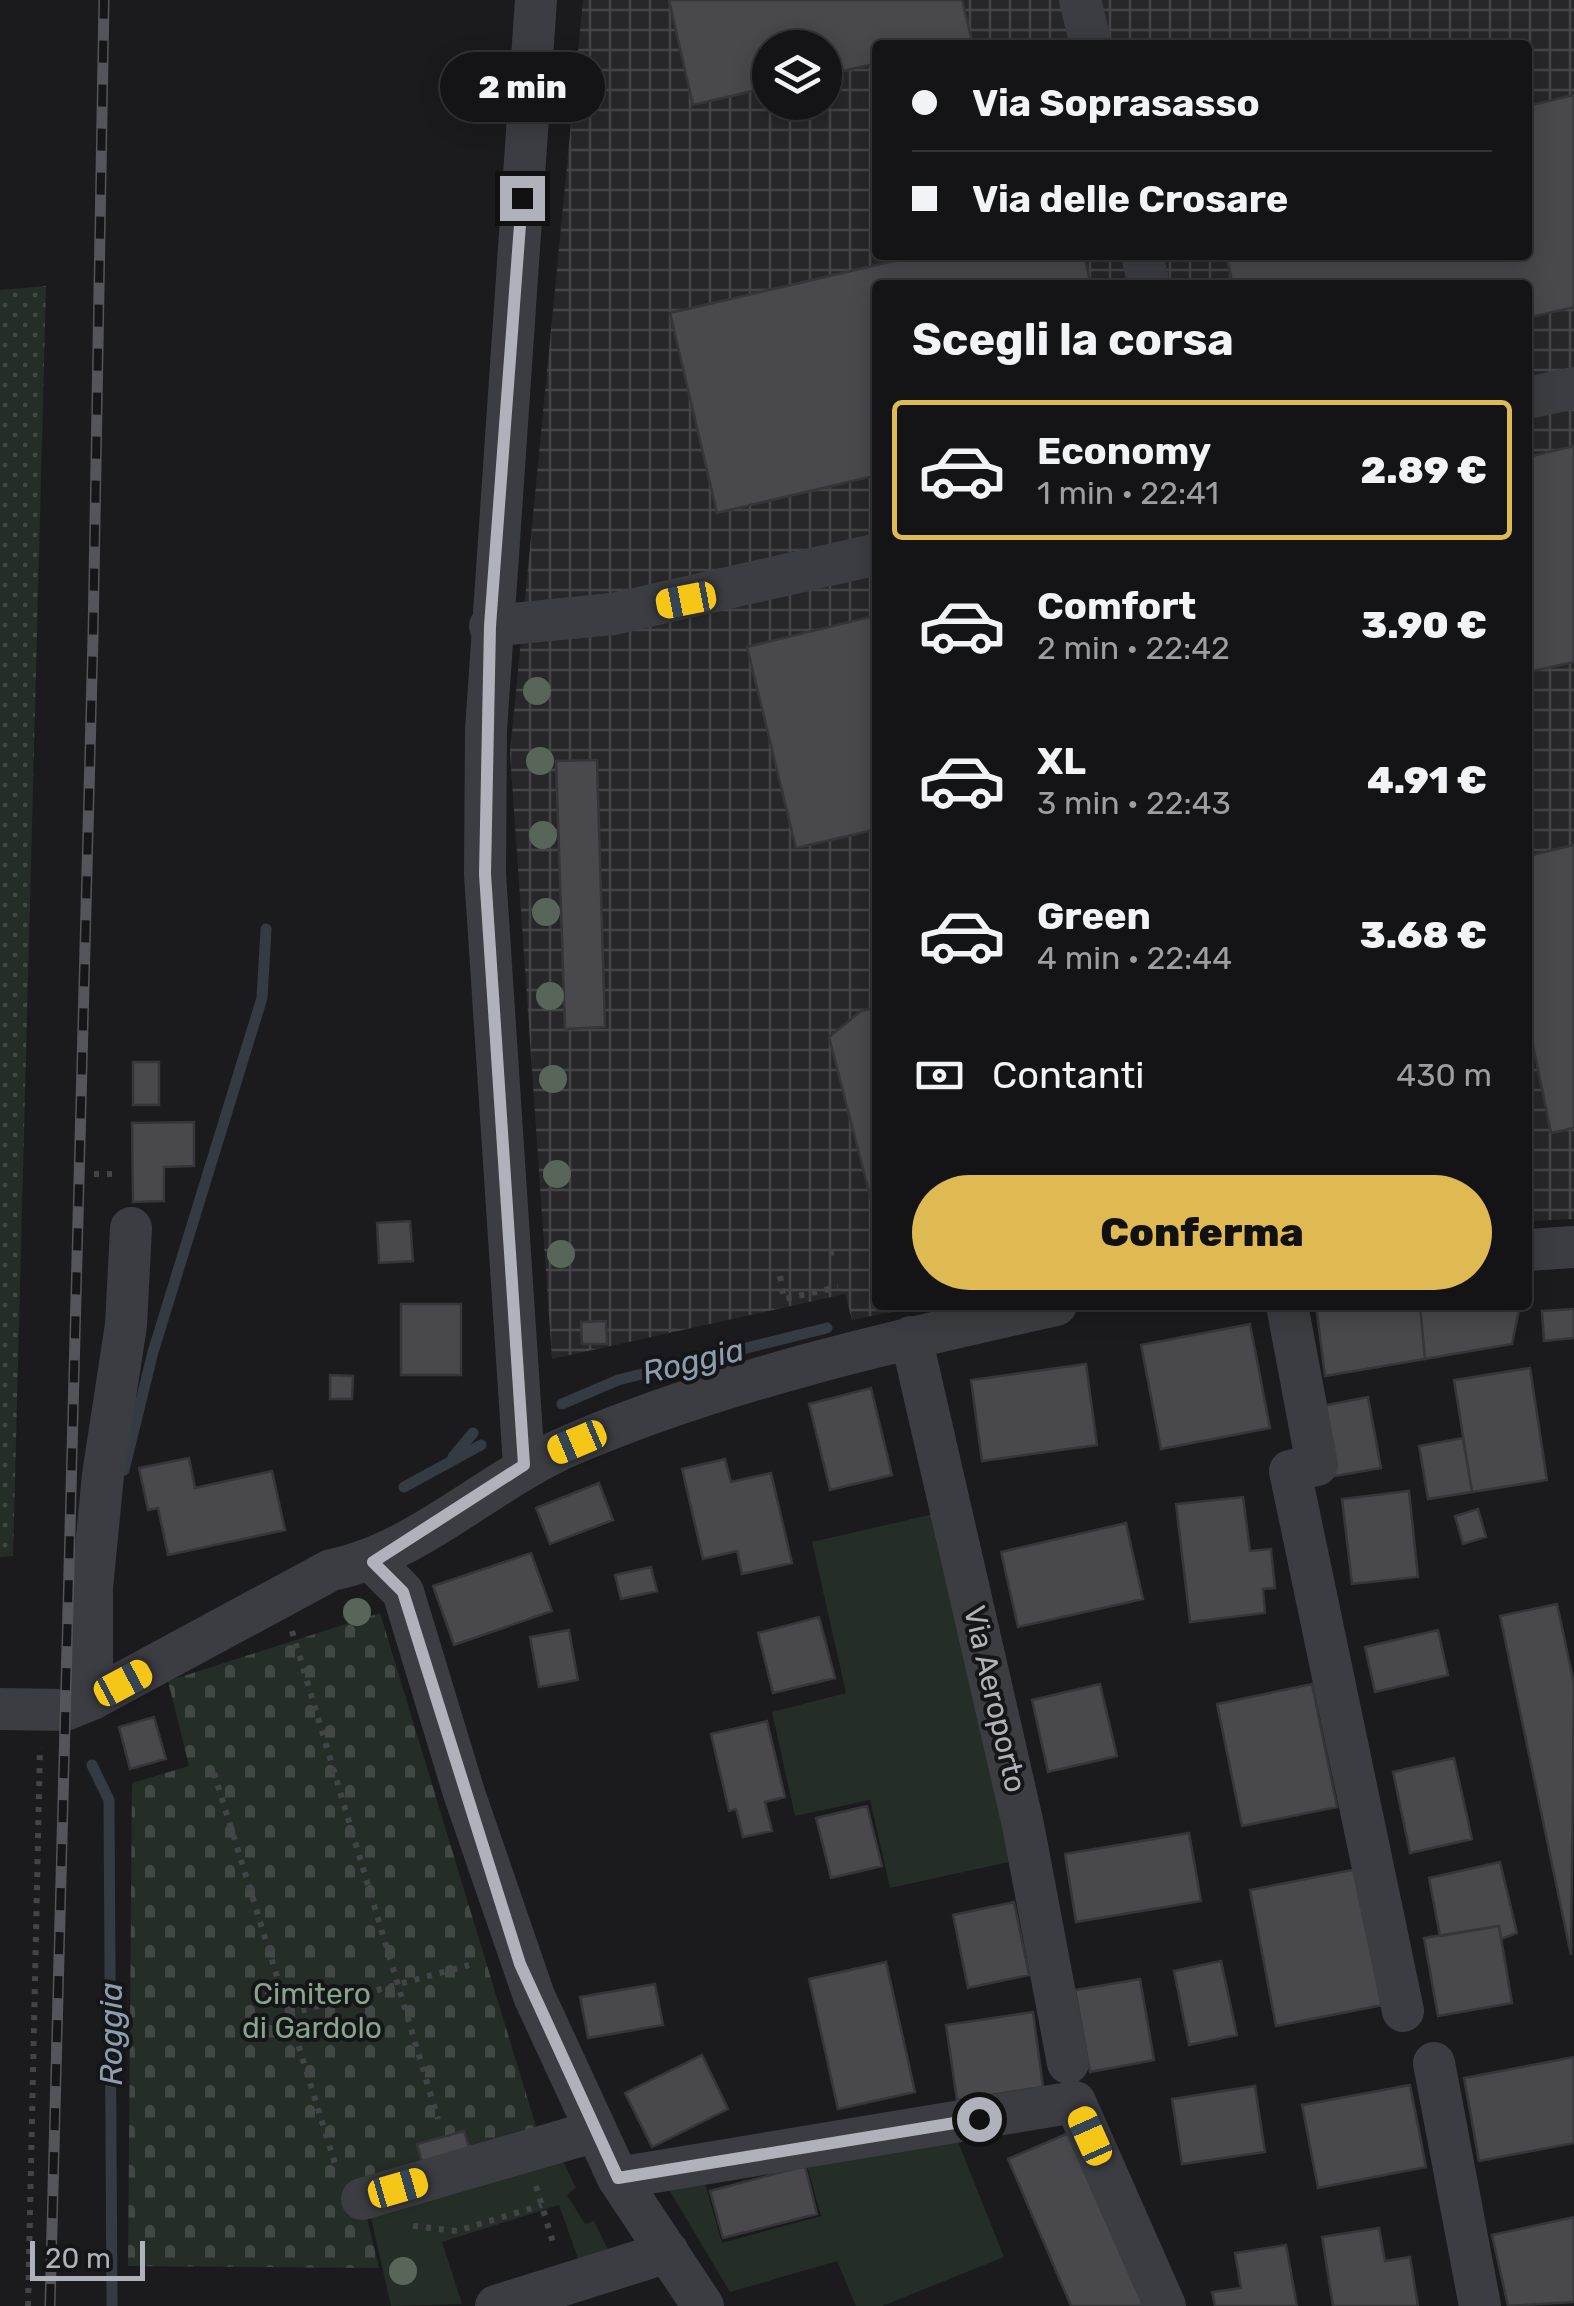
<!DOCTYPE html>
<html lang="it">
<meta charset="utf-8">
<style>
:root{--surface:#141416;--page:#212123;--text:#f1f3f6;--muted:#9d9ea1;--line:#333335;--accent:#dfb951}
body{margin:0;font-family:Rubik,sans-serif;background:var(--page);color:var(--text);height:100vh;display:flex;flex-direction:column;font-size:38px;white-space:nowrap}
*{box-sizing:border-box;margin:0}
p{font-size:32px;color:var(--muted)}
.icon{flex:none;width:55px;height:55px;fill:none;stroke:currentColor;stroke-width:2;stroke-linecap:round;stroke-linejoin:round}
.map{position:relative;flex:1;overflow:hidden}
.drawer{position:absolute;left:872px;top:280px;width:660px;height:1030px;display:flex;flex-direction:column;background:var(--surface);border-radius:10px;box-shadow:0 5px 25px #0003,0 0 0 2px var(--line)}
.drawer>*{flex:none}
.hud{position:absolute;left:872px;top:40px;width:660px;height:220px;border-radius:10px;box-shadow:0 5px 25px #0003,0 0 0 2px var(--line);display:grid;align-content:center;height:220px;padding:0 40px;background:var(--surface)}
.tools{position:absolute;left:752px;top:30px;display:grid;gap:20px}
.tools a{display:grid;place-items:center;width:90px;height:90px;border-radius:50%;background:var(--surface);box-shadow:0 5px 25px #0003,0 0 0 2px var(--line);font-size:50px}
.scale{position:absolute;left:30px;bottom:25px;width:115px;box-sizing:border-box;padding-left:10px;border:5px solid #afb2bb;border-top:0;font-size:28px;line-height:35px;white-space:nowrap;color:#afb2bb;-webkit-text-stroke:8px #161618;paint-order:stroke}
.end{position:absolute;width:45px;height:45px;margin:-22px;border:12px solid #afb2bb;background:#111;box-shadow:0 0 0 5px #111}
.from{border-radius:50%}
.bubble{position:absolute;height:70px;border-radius:35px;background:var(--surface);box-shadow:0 5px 25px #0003,0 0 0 2px var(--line);font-size:32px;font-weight:800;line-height:70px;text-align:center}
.car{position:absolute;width:30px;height:60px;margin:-30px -15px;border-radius:12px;box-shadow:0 0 8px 2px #0007;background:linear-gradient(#f5c518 24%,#345 0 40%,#f5c518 0 76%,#345 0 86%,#f5c518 0)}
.hud b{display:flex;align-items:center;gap:35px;height:95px;font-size:38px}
.hud b+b{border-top:2px solid var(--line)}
.hud i{width:25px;height:25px;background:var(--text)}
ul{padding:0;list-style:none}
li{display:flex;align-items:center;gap:30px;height:140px;margin:0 20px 15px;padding:0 20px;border:5px solid transparent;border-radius:10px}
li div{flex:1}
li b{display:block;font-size:38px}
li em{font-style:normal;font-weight:800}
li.selected{border-color:var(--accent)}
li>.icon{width:90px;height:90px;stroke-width:1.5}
h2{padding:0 40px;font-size:45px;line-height:120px}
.pay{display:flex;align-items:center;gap:25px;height:110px;padding:0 40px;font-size:38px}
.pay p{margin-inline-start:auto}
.action{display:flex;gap:20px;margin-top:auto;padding:20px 40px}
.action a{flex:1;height:115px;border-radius:60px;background:var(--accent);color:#111;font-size:40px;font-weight:800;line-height:115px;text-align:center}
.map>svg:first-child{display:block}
.industrial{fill:url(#industrial-grid);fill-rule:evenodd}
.grass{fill:#252d27}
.cemetery{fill:url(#cemetery-stones)}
.garden{fill:url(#garden-dots)}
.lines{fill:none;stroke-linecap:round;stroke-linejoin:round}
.stream{stroke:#343b42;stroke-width:11}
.building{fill:#48484d;stroke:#363539;stroke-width:2.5}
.path{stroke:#434448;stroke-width:6;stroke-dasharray:5 8;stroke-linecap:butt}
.minor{stroke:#3c3d42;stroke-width:42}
.rail-casing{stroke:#54555a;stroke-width:11}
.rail{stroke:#161618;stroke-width:8;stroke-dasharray:22;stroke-linecap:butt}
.tree{fill:#58665a}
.route{stroke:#afb2bb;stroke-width:12}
.labels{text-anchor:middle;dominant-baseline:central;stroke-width:8;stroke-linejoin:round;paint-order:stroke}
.street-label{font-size:30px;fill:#afb2bb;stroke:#161618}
.park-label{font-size:30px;fill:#89a48c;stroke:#161618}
.water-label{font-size:32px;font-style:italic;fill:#8b9db1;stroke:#161618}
</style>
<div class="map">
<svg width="1574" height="2306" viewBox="0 0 1574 2306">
<defs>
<pattern id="industrial-grid" width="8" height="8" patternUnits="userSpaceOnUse" patternTransform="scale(2.5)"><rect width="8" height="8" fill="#27272a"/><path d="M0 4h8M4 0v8" fill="none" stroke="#444447"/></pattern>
<pattern id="cemetery-stones" width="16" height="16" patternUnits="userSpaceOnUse" patternTransform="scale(2.5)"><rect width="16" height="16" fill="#252d27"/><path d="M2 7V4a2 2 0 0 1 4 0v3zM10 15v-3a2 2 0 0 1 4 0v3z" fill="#424944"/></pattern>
<pattern id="garden-dots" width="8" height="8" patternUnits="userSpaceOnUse" patternTransform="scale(2.5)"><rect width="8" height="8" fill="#252d27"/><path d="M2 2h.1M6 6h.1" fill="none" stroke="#424944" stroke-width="1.8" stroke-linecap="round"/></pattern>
</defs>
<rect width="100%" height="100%" fill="#1b1b1d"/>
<path class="industrial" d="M583 0H1574V1219L1528 1221V285H878V1305H926L852 1320 845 1294 552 1359 510 753ZM878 45H1528V255H878ZM770 48H825V102H770Z"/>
<path class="grass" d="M938 1513 1018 1860 890 1888 870 1800 795 1816 772 1712 846 1693 812 1542Z
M957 2139 1004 2257 882 2306H856L837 2261 730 2292 668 2188 704 2180 722 2243 821 2216 806 2162Z
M561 2157 576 2188 567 2195 585 2224 594 2221 610 2254 580 2264 559 2205 442 2242 462 2304 391 2306 369 2209Z"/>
<path class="cemetery" d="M380 1613 540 2140 360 2189 379 2268 128 2266 132 1783 189 1766 168 1681Z"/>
<path class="garden" d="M46 286 13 1556 0 1557V290Z"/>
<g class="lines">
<path class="stream" d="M562 1404 618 1380 827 1328
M453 1457 473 1433
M124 1470 153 1352 262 998 266 929
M404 1487 481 1445
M92 1765 109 1800 112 2306"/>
</g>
<path class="building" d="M669 0H962L972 41 878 45V63L825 75V48H770V87L693 105Z
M1574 95V307L1528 318V285H1233L1226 255H1528V106Z
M920 255H1084L1091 285H878V475L717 513 670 313Z
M1574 446V662L1528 672V457Z
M878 615V829L796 848 747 647Z
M597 760 605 1027 565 1029 556 761Z
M1574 845V1128L1551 1133 1528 1021V856Z
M878 1007V1227L829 1037 861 1011Z
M133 1062H159V1105H133Z
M194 1122V1166L164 1167V1201L133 1202 132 1123Z
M410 1221 413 1261 379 1263 377 1223Z
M401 1304H461V1375H401Z
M1316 1305H1420L1425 1359 1325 1376Z
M1420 1305H1520L1512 1344 1425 1359Z
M1574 1309V1338L1544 1341 1542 1311Z
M606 1321 607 1344H582L581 1322Z
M1250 1324 1270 1428 1161 1449 1141 1345Z
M1086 1364 1097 1445 982 1461 971 1380Z
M1530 1368 1547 1480 1472 1492 1454 1380Z
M330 1375 353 1376 352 1399H330Z
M871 1388 892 1475 830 1490 809 1404Z
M1368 1397 1381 1468 1335 1476 1322 1406Z
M1463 1438 1472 1492 1428 1499 1419 1446Z
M189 1458 195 1488 272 1471 285 1530 168 1555 158 1508 148 1510 139 1468Z
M725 1459 731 1482 771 1473 792 1563 742 1574 737 1551 703 1559 682 1469Z
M599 1483 613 1520 550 1544 536 1508Z
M1409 1491 1418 1577 1352 1584 1342 1499Z
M1243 1497 1250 1551 1271 1549 1275 1588 1263 1589 1265 1613 1190 1622 1176 1504Z
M1478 1509 1486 1537 1463 1544 1455 1516Z
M1126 1523 1143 1599 1018 1627 1001 1552Z
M531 1553 552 1611 454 1645 433 1586Z
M651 1567 657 1591 621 1599 615 1575Z
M1557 1604 1574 1684 1571 1955 1500 1616Z
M819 1617 835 1678 773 1693 758 1633Z
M569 1630 578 1680 539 1687 530 1637Z
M1438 1630 1448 1675 1375 1692 1365 1647Z
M1100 1684 1117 1756 1048 1772 1032 1700Z
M1312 1684 1337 1807 1242 1826 1217 1704Z
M154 1717 166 1759 130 1769 119 1727Z
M767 1721 785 1797 765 1802 772 1831 743 1837 736 1809 729 1811 711 1734Z
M1454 1758 1472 1839 1410 1853 1393 1772Z
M867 1806 882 1866 831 1878 816 1818Z
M1189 1833 1201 1901 1076 1922 1065 1854Z
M1500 1862 1517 1933 1501 1939 1499 1926 1440 1936 1429 1878Z
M1357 1869 1383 2005 1276 2026 1250 1890Z
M1014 1902 1029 1975 968 1988 953 1915Z
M1499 1926 1512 2003 1438 2016 1424 1938Z
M1221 1961 1237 2035 1189 2045 1174 1971Z
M886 1962 915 2092 838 2109 809 1979Z
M1140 1979 1154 2060 1090 2072 1075 1990Z
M655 1984 663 2025 588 2038 580 1997Z
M1033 2012 1043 2087 957 2100 946 2025Z
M702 2055 728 2109 652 2147 625 2093Z
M1574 2057V2143L1479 2161 1464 2078Z
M1410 2085 1426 2167 1318 2188 1302 2105Z
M1255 2086 1265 2152 1182 2164 1172 2099Z
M1078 2129 1153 2306H1071L1008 2159Z
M464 2131 472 2157 424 2169 417 2144Z
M805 2166 817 2214 723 2238 710 2191Z
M1574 2217V2302L1508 2306 1492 2235Z
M1379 2228 1385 2261 1410 2257 1418 2306H1333L1322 2237Z
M1286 2245 1297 2306H1215L1212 2292 1241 2288 1235 2253Z"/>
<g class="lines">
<path class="path" d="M94 1174H119
M829 1253 836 1252
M780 1276 784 1299 838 1287
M292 1631 438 2119
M214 1773 337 2170
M289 2014 469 1965
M536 2186 554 2246
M413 2226 457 2231 542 2205
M28 2306 40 1747"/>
<path class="minor" d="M1080 0 1091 45
M1142 255 1149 285
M1528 398 1574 388
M490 626 613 614 878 554
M1528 1250 1574 1247
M1287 1305 1317 1465 1290 1471 1403 2011
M911 1337 1023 1825 1068 2063
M524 1465 485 874 486 730 536 0
M373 1562 403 1592 464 1793 534 1996 618 2178 703 2306
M92 1699V1588L103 1475 126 1325 131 1228
M0 1709 65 1710 92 1699 331 1570C419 1553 490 1479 573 1444 727 1379 893 1341 1056 1305
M1434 2063 1480 2306
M618 2178 1075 2102 1165 2306
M362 2199 596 2131
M496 2306 668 2252"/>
<g class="rail-casing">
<path id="rail" d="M50 2306 93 637 104 0"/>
</g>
<use href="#rail" class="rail"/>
</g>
<g class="tree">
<circle cx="537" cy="691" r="14"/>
<circle cx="540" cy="761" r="14"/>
<circle cx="543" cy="835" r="14"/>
<circle cx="546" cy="912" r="14"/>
<circle cx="550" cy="996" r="14"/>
<circle cx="553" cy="1079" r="14"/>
<circle cx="557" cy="1174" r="14"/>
<circle cx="561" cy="1254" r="14"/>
<circle cx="357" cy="1612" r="14"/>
<circle cx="403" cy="2271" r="14"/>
</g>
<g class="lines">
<path class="route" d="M522 198 490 626 485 874 524 1465 373 1562 403 1592 520 1964 618 2178 979 2119"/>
</g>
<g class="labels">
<g class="street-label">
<text transform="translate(995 1699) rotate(77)">Via Aeroporto</text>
</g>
<g class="park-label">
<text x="312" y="1994">Cimitero<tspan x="312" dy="34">di Gardolo</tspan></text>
</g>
<g class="water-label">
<text transform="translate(693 1361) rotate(-14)">Roggia</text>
<text transform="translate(111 2034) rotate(-90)">Roggia</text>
</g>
</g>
</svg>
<div class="tools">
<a><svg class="icon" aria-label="layers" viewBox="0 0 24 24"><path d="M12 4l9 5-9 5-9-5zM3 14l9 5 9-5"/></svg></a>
</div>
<div class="scale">20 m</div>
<i class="end from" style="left:979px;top:2119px"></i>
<i class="end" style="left:522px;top:198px"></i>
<div class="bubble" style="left:440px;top:52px;width:165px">2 min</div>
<i class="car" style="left:686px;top:600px;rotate:259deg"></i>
<i class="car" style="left:577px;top:1442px;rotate:247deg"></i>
<i class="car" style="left:123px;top:1683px;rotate:62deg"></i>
<i class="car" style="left:1090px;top:2136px;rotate:336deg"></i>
<i class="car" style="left:398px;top:2188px;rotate:74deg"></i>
<div class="hud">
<b><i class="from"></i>Via Soprasasso</b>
<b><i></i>Via delle Crosare</b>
</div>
<section class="drawer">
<h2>Scegli la corsa</h2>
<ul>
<li class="selected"><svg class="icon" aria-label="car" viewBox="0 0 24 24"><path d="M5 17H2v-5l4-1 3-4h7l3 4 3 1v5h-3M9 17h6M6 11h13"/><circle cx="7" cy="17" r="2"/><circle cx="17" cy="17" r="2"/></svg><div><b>Economy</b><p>1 min · 22:41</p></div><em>2.89 €</em></li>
<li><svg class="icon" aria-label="car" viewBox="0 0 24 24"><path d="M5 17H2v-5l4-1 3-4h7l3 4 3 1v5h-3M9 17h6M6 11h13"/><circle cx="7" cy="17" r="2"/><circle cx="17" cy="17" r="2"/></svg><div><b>Comfort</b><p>2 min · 22:42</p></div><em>3.90 €</em></li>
<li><svg class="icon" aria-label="car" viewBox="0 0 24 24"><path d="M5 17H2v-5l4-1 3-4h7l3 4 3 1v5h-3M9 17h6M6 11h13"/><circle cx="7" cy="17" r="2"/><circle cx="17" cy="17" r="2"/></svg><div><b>XL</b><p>3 min · 22:43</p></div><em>4.91 €</em></li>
<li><svg class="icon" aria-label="car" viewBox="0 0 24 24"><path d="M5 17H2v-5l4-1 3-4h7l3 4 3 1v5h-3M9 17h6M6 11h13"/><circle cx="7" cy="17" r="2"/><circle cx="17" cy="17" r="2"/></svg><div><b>Green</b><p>4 min · 22:44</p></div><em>3.68 €</em></li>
</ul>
<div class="pay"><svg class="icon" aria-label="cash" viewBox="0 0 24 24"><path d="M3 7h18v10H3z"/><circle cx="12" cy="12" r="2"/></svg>Contanti<p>430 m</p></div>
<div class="action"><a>Conferma</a></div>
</section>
</div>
